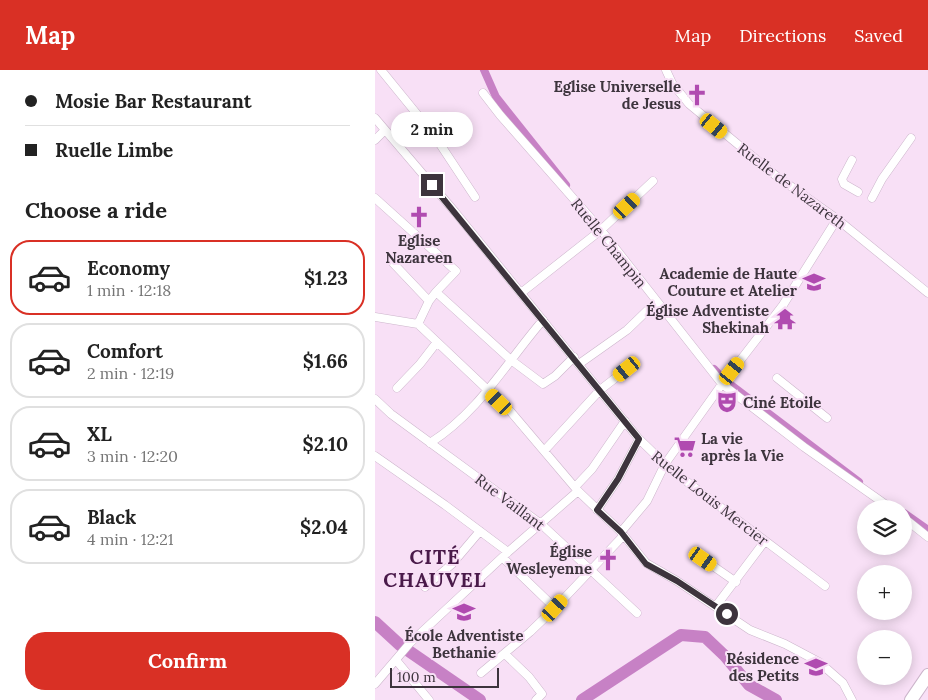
<!DOCTYPE html>
<meta charset="utf-8">
<style>
:root{--surface:#fff;--page:#f2f2f2;--text:#222;--muted:#767676;--line:#e0e0e0;--accent:#d93025}
body{margin:0;font-family:Lora,serif;background:var(--page);color:var(--text);height:100vh;display:flex;flex-direction:column;font-size:19px;white-space:nowrap}
*{box-sizing:border-box;margin:0}
p{font-size:16px;color:var(--muted)}
.icon{flex:none;width:28px;height:28px;fill:none;stroke:currentColor;stroke-width:2;stroke-linecap:round;stroke-linejoin:round}
.map{position:relative;flex:1;overflow:hidden}
.sheet{display:flex;flex-direction:column;background:var(--surface);width:375px}
.sheet>*{flex:none}
.banner{display:grid;align-content:center;height:110px;padding:0 25px;background:var(--surface)}
.controls{position:absolute;left:482px;top:430px;display:grid;gap:10px}
.controls a{display:grid;place-items:center;width:55px;height:55px;border-radius:50%;background:var(--surface);box-shadow:0 2px 12px #0003;font-size:25px}
.scale{position:absolute;left:15px;bottom:12px;width:109px;box-sizing:border-box;padding-left:5px;border:2px solid #3d343d;border-top:0;font-size:14px;line-height:18px;white-space:nowrap;color:#3d343d;-webkit-text-stroke:4px #f8e0f6;paint-order:stroke}
.end{position:absolute;width:22px;height:22px;margin:-11px;border:6px solid #3d343d;background:#fff;box-shadow:0 0 0 2px #fff}
.from{border-radius:50%}
.bubble{position:absolute;height:35px;border-radius:18px;background:var(--surface);box-shadow:0 2px 12px #0003;font-size:16px;font-weight:700;line-height:35px;text-align:center}
.car{position:absolute;width:15px;height:30px;margin:-15px -8px;border-radius:6px;box-shadow:0 0 4px 1px #0007;background:linear-gradient(#f5c518 24%,#345 0 40%,#f5c518 0 76%,#345 0 86%,#f5c518 0)}
.banner b{display:flex;align-items:center;gap:18px;height:48px;font-size:19px}
.banner b+b{border-top:1px solid var(--line)}
.banner i{width:12px;height:12px;background:var(--text)}
ul{padding:0;list-style:none}
li{display:flex;align-items:center;gap:15px;height:75px;margin:0 10px 8px;padding:0 15px;border:2px solid var(--line);border-radius:20px}
li div{flex:1}
li b{display:block;font-size:19px}
li em{font-style:normal;font-weight:700}
li.current{border-color:var(--accent)}
li>.icon{width:45px;height:45px;stroke-width:1.5}
h2{padding:0 25px;font-size:22px;line-height:60px}
.action{display:flex;gap:10px;margin-top:auto;padding:10px 25px}
.action a{flex:1;height:58px;border-radius:20px;background:var(--accent);color:#fff;font-size:20px;font-weight:700;line-height:58px;text-align:center}
header{display:flex;align-items:center;gap:30px;box-sizing:border-box;height:70px;padding:0 25px;background:var(--accent);color:#fff}
header strong{font-size:24px}
nav{display:flex;gap:28px;margin-inline-start:auto;font-size:18px}
main{display:flex;flex:1;min-height:0}
.map>svg:first-child{display:block}
.lines{fill:none;stroke-linecap:round;stroke-linejoin:round}
.canal{stroke:#c781c5;stroke-width:8}
.river{stroke:#c781c5;stroke-width:12}
.minor-casing{stroke:#ccb5cb;stroke-width:9}
.primary-casing{stroke:#ccb5cb;stroke-width:14}
.minor{stroke:#fff;stroke-width:8}
.primary{stroke:#fff;stroke-width:12}
.route{stroke:#3d343d;stroke-width:6}
.labels{text-anchor:middle;dominant-baseline:central;stroke-width:4;stroke-linejoin:round;paint-order:stroke}
.poi-label{font-size:15px;font-weight:bold;fill:#3d343d;stroke:#f8e0f6;text-anchor:end}
.street-label{font-size:15px;fill:#3d343d;stroke:#f8e0f6}
.district-label{font-size:20px;font-weight:bold;letter-spacing:1px;fill:#4a1a4a;stroke:#f8e0f6}
</style>
<header>
<strong>Map</strong>
<nav><a>Map</a><a>Directions</a><a>Saved</a></nav>
</header>
<main>
<section class="sheet">
<div class="banner">
<b><i class="from"></i>Mosie Bar Restaurant</b>
<b><i></i>Ruelle Limbe</b>
</div>
<h2>Choose a ride</h2>
<ul>
<li class="current"><svg class="icon" aria-label="car" viewBox="0 0 24 24"><path d="M5 17H2v-5l4-1 3-4h7l3 4 3 1v5h-3M9 17h6M6 11h13"/><circle cx="7" cy="17" r="2"/><circle cx="17" cy="17" r="2"/></svg><div><b>Economy</b><p>1 min · 12:18</p></div><em>$1.23</em></li>
<li><svg class="icon" aria-label="car" viewBox="0 0 24 24"><path d="M5 17H2v-5l4-1 3-4h7l3 4 3 1v5h-3M9 17h6M6 11h13"/><circle cx="7" cy="17" r="2"/><circle cx="17" cy="17" r="2"/></svg><div><b>Comfort</b><p>2 min · 12:19</p></div><em>$1.66</em></li>
<li><svg class="icon" aria-label="car" viewBox="0 0 24 24"><path d="M5 17H2v-5l4-1 3-4h7l3 4 3 1v5h-3M9 17h6M6 11h13"/><circle cx="7" cy="17" r="2"/><circle cx="17" cy="17" r="2"/></svg><div><b>XL</b><p>3 min · 12:20</p></div><em>$2.10</em></li>
<li><svg class="icon" aria-label="car" viewBox="0 0 24 24"><path d="M5 17H2v-5l4-1 3-4h7l3 4 3 1v5h-3M9 17h6M6 11h13"/><circle cx="7" cy="17" r="2"/><circle cx="17" cy="17" r="2"/></svg><div><b>Black</b><p>4 min · 12:21</p></div><em>$2.04</em></li>
</ul>
<div class="action"><a>Confirm</a></div>
</section>
<div class="map">
<svg width="553" height="630" viewBox="0 0 553 630">
<rect width="100%" height="100%" fill="#f8e0f6"/>
<g class="lines">
<path class="canal" d="M109 0 121 27 191 115
M339 299 348 309 484 412
M529 443 553 460"/>
<path class="river" d="M0 552 25 575 105 630
M207 630 306 565 330 567 350 586 374 615 401 630"/>
<g class="minor-casing">
<path id="minor" d="M6 0 59 65 100 127
M291 0 297 13 314 34 400 105 462 149 553 223
M108 23 125 45 226 160 347 314 429 377 517 439
M0 48 80 142 264 369 290 394 307 408 450 516
M0 70 10 60
M477 90 467 109 469 114 483 122
M0 128 81 201 61 222 136 290 168 314 180 306 199 287
M497 128 507 109 536 68
M17 192 54 231 61 222
M146 223 226 160 278 111
M0 247 43 254 136 342 203 421 246 462 271 493 302 511 375 560 410 574 444 592 468 613 477 630
M43 254 54 231
M204 294 252 260 281 232
M402 308 452 348
M22 318 45 294 62 272
M0 329 16 344 166 454 262 543
M55 373C104 342 131 293 168 250
M169 381 225 320 252 299
M0 386 70 435 133 482
M200 417 217 399 250 351
M222 440 243 409 264 369
M529 448 553 467
M246 462 272 431 290 394 347 314 408 235 462 149
M128 488 180 538
M328 489 361 512
M50 517 77 494 105 461
M341 536 390 471
M130 584 154 607 167 624 161 630
M21 590 54 630
M106 603 155 562 180 538 248 466
M0 614 35 573 133 482 203 421"/>
</g>
<g class="primary-casing">
<path id="primary" d="M536 630 553 605"/>
</g>
<use href="#minor" class="minor"/>
<use href="#primary" class="primary"/>
</g>
<g class="lines">
<path class="route" d="M57 115 264 369 243 409 222 440 246 462 271 494 302 511 352 544"/>
</g>
<defs>
<g id="church-bare" transform="scale(1.725)"><path d="M-1.2-6h2.4v3.5h3.3v2.4h-3.3V6h-2.4V-.1h-3.3v-2.4h3.3Z" fill="#b04bb0" stroke="#f8e0f6" stroke-width="2.5" paint-order="stroke"/></g>
<g id="university-bare" transform="scale(1.725)"><path d="M0-5L7-2L0 1L-7-2ZM-4 1L0 2.5L4 1V4Q0 6-4 4Z" fill="#b04bb0" stroke="#f8e0f6" stroke-width="2.5" paint-order="stroke"/></g>
<g id="temple-bare" transform="scale(1.725)"><path d="M0-6L5-2H3V0L6.5 2.5H4V6H1.5V3h-3V6H-4V2.5H-6.5L-3 0V-2H-5Z" fill="#b04bb0" stroke="#f8e0f6" stroke-width="2.5" paint-order="stroke"/></g>
<g id="theatre-bare" transform="scale(1.725)"><path d="M-5-5.5Q0-4 5-5.5V0Q5 5 0 6Q-5 5-5 0ZM-3.3-2.5H-1v1.5H-3.3ZM1-2.5H3.3v1.5H1ZM-2.8 1Q0 5.5 2.8 1Z" fill="#b04bb0" stroke="#f8e0f6" stroke-width="2.5" paint-order="stroke"/></g>
<g id="supermarket-bare" transform="scale(1.725)"><path d="M-6-5.5h2.5l.6 2H6L4.5 2H-2.5L-4.4-4H-6ZM-1.5 3.2a1.3 1.3 0 1 0 .1 0ZM3 3.2a1.3 1.3 0 1 0 .1 0Z" fill="#b04bb0" stroke="#f8e0f6" stroke-width="2.5" paint-order="stroke"/></g>
<g id="school-bare" transform="scale(1.725)"><path d="M0-5L7-2L0 1L-7-2ZM-4 1L0 2.5L4 1V4Q0 6-4 4Z" fill="#b04bb0" stroke="#f8e0f6" stroke-width="2.5" paint-order="stroke"/></g>
</defs>
<g fill-rule="evenodd">
<use href="#church-bare" x="322" y="25"/>
<use href="#church-bare" x="44" y="147"/>
<use href="#university-bare" x="439" y="212"/>
<use href="#temple-bare" x="410" y="249"/>
<use href="#theatre-bare" x="352" y="332"/>
<use href="#supermarket-bare" x="310" y="377"/>
<use href="#church-bare" x="233" y="490"/>
<use href="#school-bare" x="89" y="542"/>
<use href="#school-bare" x="441" y="597"/>
</g>
<g class="labels">
<g class="poi-label">
<text x="306" y="16">Eglise Universelle<tspan x="306" dy="17">de Jesus</tspan></text>
<text x="44" y="170" text-anchor="middle">Eglise<tspan x="44" dy="17">Nazareen</tspan></text>
<text x="422" y="203">Academie de Haute<tspan x="422" dy="17">Couture et Atelier</tspan></text>
<text x="394" y="240">Église Adventiste<tspan x="394" dy="17">Shekinah</tspan></text>
<text x="368" y="332" text-anchor="start">Ciné Etoile</text>
<text x="326" y="368" text-anchor="start">La vie<tspan x="326" dy="17">après la Vie</tspan></text>
<text x="217" y="481">Église<tspan x="217" dy="17">Wesleyenne</tspan></text>
<text x="89" y="565" text-anchor="middle">École Adventiste<tspan x="89" dy="17">Bethanie</tspan></text>
<text x="424" y="588">Résidence<tspan x="424" dy="17">des Petits</tspan></text>
</g>
<g class="street-label">
<text transform="translate(417 116) rotate(37)">Ruelle de Nazareth</text>
<text transform="translate(234 173) rotate(51)">Ruelle Champin</text>
<text transform="translate(335 428) rotate(38)">Ruelle Louis Mercier</text>
<text transform="translate(135 432) rotate(37)">Rue Vaillant</text>
</g>
<g class="district-label">
<text x="60" y="486">CITÉ<tspan x="60" dy="23">CHAUVEL</tspan></text>
</g>
</g>
</svg>
<div class="controls">
<a><svg class="icon" aria-label="layers" viewBox="0 0 24 24"><path d="M12 4l9 5-9 5-9-5zM3 14l9 5 9-5"/></svg></a>
<a>+</a>
<a>−</a>
</div>
<div class="scale">100 m</div>
<i class="end from" style="left:352px;top:544px"></i>
<i class="end" style="left:57px;top:115px"></i>
<div class="bubble" style="left:16px;top:42px;width:82px">2 min</div>
<i class="car" style="left:339px;top:56px;rotate:129deg"></i>
<i class="car" style="left:252px;top:136px;rotate:47deg"></i>
<i class="car" style="left:252px;top:299px;rotate:231deg"></i>
<i class="car" style="left:357px;top:301px;rotate:38deg"></i>
<i class="car" style="left:124px;top:332px;rotate:314deg"></i>
<i class="car" style="left:328px;top:489px;rotate:125deg"></i>
<i class="car" style="left:180px;top:538px;rotate:42deg"></i>
</div>
</main>
